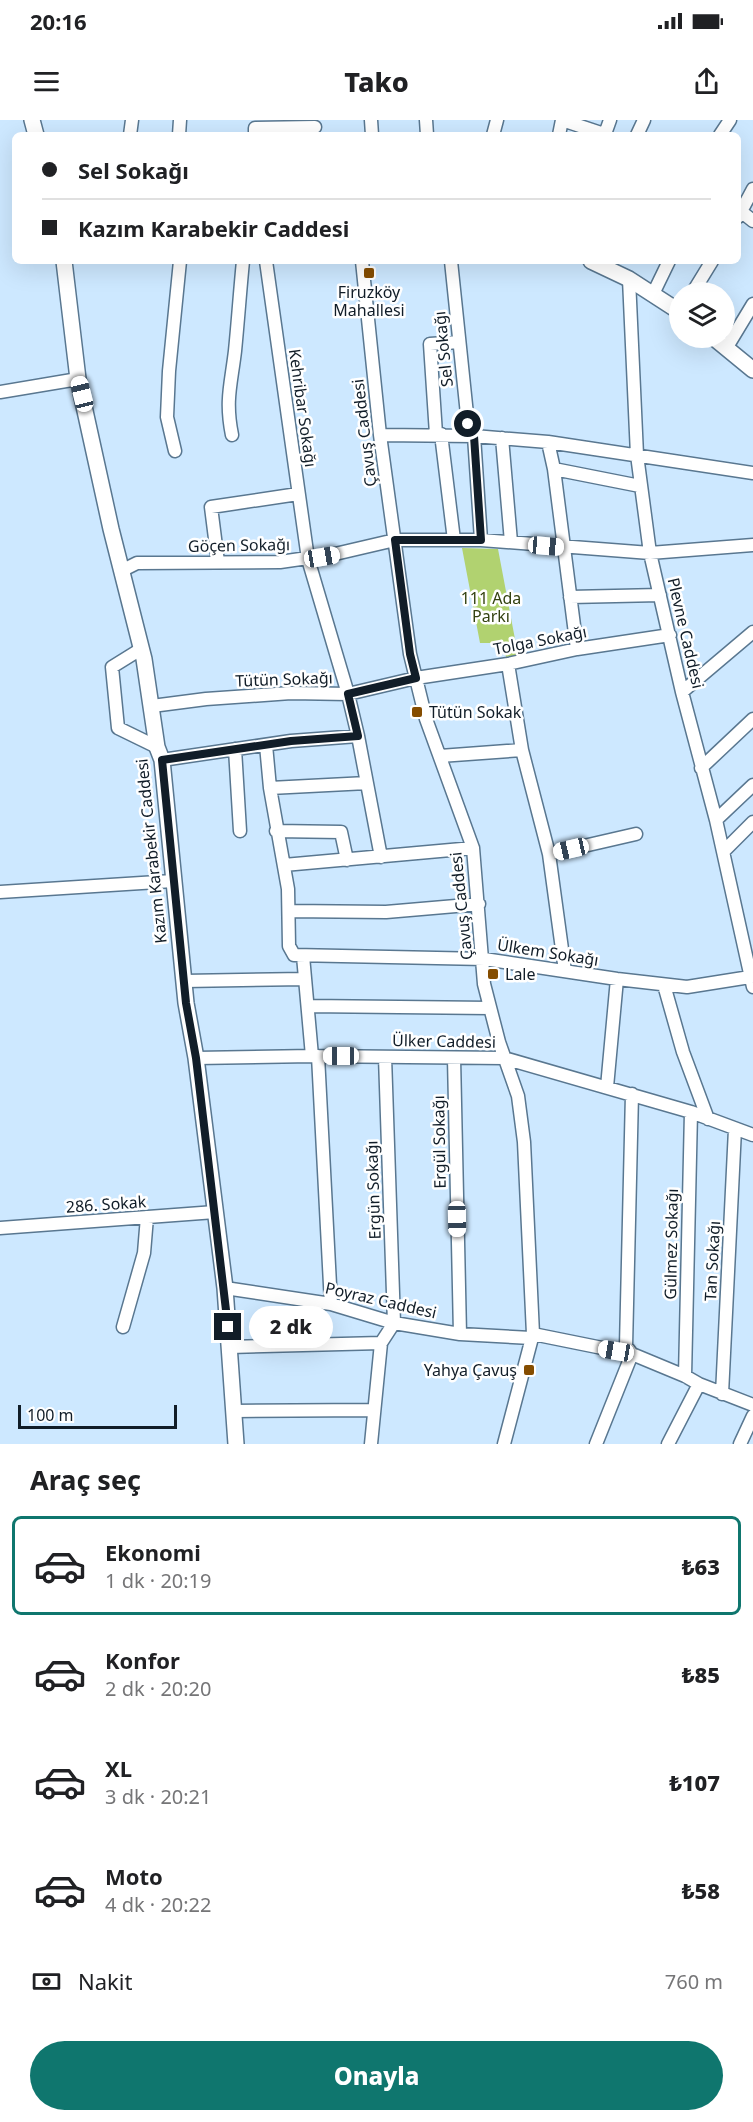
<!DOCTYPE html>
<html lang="tr">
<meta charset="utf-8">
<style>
:root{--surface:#fff;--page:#f6f6f6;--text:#202124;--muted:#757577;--line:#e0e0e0;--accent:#0f766e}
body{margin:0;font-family:"Noto Sans",sans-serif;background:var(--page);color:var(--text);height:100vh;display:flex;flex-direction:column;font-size:22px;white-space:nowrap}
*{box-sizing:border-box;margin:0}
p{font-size:20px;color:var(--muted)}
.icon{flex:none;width:33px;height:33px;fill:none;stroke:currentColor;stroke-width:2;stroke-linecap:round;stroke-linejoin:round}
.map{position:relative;height:1324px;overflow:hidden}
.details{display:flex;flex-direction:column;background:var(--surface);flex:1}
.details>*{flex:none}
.guide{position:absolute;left:12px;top:12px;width:729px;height:132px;border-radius:9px;box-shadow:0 6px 24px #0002;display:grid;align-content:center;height:132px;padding:0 30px;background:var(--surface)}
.buttons{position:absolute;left:669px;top:162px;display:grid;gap:12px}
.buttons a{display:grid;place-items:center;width:66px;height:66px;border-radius:50%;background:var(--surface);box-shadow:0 6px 24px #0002;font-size:30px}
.scale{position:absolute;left:18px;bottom:15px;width:159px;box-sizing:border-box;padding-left:6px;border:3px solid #111d28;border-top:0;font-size:16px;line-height:21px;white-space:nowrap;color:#111d28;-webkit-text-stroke:4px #fff;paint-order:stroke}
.end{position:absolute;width:27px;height:27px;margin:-14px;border:8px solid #111d28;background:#fff;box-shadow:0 0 0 3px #fff}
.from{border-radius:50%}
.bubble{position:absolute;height:42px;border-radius:21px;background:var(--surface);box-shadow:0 6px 24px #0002;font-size:20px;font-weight:800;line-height:42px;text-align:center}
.car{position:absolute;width:18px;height:36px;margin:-18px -9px;border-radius:8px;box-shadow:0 0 4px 2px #0007;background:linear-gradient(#fff 24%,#345 0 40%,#fff 0 76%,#345 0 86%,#fff 0)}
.guide b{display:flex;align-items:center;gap:21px;height:57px;font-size:22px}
.guide b+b{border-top:2px solid var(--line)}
.guide i{width:15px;height:15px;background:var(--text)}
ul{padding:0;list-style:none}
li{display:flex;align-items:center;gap:18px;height:99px;margin:0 12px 9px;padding:0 18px;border:3px solid transparent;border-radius:9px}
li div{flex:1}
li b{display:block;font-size:22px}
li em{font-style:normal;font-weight:800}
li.current{border-color:var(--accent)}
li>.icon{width:54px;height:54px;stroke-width:1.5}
h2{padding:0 30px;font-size:27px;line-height:72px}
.pay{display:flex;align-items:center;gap:15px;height:66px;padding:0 30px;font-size:22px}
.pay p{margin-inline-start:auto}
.cta{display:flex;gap:12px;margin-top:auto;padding:12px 30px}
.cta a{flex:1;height:69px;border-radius:36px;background:var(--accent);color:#fff;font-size:24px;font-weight:800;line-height:69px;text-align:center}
.status{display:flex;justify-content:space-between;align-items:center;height:42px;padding:0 30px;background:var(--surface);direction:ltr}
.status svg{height:16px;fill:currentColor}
header{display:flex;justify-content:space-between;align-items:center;height:78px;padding:0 30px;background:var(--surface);font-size:27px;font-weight:800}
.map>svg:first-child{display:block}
.green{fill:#b1d270}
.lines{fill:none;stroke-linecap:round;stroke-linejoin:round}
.minor-casing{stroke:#597790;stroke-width:15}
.major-casing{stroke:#597790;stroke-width:18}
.minor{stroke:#fff;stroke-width:12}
.major{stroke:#fff;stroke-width:15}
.route{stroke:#111d28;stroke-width:8}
.poi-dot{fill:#854d00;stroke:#fff;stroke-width:2}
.labels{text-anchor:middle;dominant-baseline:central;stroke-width:5;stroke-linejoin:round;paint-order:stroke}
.poi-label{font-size:16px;fill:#111d28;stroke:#fff;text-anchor:start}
.street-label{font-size:16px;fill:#111d28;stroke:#fff}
.park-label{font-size:16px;fill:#334210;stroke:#fff}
</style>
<div class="status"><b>20:16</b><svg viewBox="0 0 49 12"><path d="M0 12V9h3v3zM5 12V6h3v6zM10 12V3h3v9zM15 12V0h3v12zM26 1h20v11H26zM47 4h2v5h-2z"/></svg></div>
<header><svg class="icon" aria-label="menu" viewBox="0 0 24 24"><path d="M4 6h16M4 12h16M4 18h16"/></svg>Tako<svg class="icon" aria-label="share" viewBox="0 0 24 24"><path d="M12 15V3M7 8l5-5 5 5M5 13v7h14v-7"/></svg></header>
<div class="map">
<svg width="753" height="1324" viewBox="0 0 753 1324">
<rect width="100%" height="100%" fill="#cde8ff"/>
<path class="green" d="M462 428 498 429 518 535 506 537 503 523H480Z"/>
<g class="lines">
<g class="minor-casing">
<path id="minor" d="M371 0 372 15
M426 0 427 15
M562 0 607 15
M605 14 610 0
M130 15 132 0
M179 15 180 0
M255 15V8L315 7
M493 15 497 0
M559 15 562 0
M637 15 644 0
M720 15 730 0
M738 89 753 101
M738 97 753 69
M266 141 308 439 348 574 358 616 381 737
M362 141 380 315 410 534 426 599 473 728 484 864 499 922 518 976 524 1022 533 1214 504 1324
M451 141 468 304 474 316 481 420
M629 159 637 335 650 433 682 572 716 700 753 867
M693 172 712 141
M653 174 669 141
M727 227 753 184
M0 272 78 259
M436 314 430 224 459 222
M441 314 454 420
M232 315C225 280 231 265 235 231 238 201 240 171 243 141
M380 315 474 316 548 322 753 353
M502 318 511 422
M548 322 554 349 577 529
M175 331 167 297 169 251 180 141
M554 349 640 366
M218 442 211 387 298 374
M121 451 137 443 280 442 335 434 395 420H481L650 433 753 425
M570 477 660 475
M141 529 112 547 118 608 157 627
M508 544 522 630 549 734 565 851
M682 572 753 512
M152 586 206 579 291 573 348 574 416 558 508 544 577 529 670 515
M266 625 270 668 288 769 289 826 294 835 484 839 617 859 687 867 750 857
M235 629 240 711
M440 636 522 630
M162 640 291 621 358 616
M701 648 753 599
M270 668 367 663
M716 700 753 665
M276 711 341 712 347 740
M723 732 753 702
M549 734 636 714
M284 745 473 728
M0 772 173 761
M289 791 386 792 479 784
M303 836 312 936
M184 861 305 859
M664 865 683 932 708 999
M308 886 490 888
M318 936 331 1184
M196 938 312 936 504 938 691 992 753 1015
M454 938 460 1214
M607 967 617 859
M0 1108 215 1092
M225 1168 331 1184 394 1203 460 1214 531 1218
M123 1207 144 1133 147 1097
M533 1214 632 1234 685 1256 699 1264 753 1285
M230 1227 381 1223
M685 1256 691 992
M722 1274 735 1009
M234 1291 374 1290
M371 1324 381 1223 394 1203 385 937
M596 1324 632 1234 626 1226 632 974
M668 1324 699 1264
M740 1324 753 1296"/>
</g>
<g class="major-casing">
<path id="major" d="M32 0 36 15
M64 141 78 259 111 409 144 539 157 627 162 640 186 883 196 938 225 1168 236 1324
M591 141 629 159 680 192
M714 218 753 250"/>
</g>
<use href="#minor" class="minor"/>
<use href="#major" class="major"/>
</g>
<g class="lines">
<path class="route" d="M228 1207 196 938 186 883 162 640 291 621 358 616 348 574 416 558 410 534 395 420H481L474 316 468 304"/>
</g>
<g class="poi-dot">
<rect x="363" y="147" width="12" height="12" rx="3"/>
<rect x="411" y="586" width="12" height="12" rx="3"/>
<rect x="487" y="848" width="12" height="12" rx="3"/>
<rect x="523" y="1244" width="12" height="12" rx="3"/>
</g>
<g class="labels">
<g class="poi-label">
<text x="369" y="172" text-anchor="middle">Firuzköy<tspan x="369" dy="18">Mahallesi</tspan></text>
<text x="429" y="592">Tütün Sokak</text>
<text x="505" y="854">Lale</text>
<text x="517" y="1250" text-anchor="end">Yahya Çavuş</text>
</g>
<g class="street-label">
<text transform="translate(443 229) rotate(-96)">Sel Sokağı</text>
<text transform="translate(303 288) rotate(82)">Kehribar Sokağı</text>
<text transform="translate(364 313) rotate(-97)">Çavuş Caddesi</text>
<text transform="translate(239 425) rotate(-1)">Göçen Sokağı</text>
<text transform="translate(686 513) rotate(77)">Plevne Caddesi</text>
<text transform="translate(540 520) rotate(-11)">Tolga Sokağı</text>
<text transform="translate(284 559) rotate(-2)">Tütün Sokağı</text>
<text transform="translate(151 731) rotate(-96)">Kazım Karabekir Caddesi</text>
<text transform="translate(461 786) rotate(-96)">Çavuş Caddesi</text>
<text transform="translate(548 832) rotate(9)">Ülkem Sokağı</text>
<text transform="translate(444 921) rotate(1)">Ülker Caddesi</text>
<text transform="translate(439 1022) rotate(-91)">Ergül Sokağı</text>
<text transform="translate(373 1070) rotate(-92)">Ergün Sokağı</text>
<text transform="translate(106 1084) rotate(-4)">286. Sokak</text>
<text transform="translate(671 1124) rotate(-89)">Gülmez Sokağı</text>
<text transform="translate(712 1141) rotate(-87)">Tan Sokağı</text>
<text transform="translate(381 1180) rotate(13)">Poyraz Caddesi</text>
</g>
<g class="park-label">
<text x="491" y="478">111 Ada<tspan x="491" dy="18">Parkı</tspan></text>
</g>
</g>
</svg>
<div class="buttons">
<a><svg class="icon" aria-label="layers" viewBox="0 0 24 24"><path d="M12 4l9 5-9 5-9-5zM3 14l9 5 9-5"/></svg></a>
</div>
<div class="scale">100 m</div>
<i class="end from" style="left:468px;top:304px"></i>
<i class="end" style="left:228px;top:1207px"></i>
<div class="bubble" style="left:249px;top:1186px;width:84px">2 dk</div>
<i class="car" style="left:82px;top:274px;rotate:346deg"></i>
<i class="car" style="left:546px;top:426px;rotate:95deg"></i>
<i class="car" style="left:322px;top:437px;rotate:81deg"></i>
<i class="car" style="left:571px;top:729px;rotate:257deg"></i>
<i class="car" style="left:341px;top:936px;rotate:270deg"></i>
<i class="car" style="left:457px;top:1099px;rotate:179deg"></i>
<i class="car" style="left:616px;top:1231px;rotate:280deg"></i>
<div class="guide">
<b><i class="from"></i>Sel Sokağı</b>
<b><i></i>Kazım Karabekir Caddesi</b>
</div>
</div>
<section class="details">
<h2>Araç seç</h2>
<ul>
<li class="current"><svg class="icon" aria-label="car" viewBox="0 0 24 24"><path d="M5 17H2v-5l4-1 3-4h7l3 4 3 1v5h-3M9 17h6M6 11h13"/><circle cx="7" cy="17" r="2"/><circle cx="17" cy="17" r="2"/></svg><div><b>Ekonomi</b><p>1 dk · 20:19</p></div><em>₺63</em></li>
<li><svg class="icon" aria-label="car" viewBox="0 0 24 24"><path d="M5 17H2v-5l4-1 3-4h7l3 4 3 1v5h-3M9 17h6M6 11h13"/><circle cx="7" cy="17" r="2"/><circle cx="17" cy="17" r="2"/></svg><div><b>Konfor</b><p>2 dk · 20:20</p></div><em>₺85</em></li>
<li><svg class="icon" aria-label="car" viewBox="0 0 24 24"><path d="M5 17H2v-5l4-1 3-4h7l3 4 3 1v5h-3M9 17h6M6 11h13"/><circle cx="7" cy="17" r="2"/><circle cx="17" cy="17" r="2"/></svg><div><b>XL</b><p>3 dk · 20:21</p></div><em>₺107</em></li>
<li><svg class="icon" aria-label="car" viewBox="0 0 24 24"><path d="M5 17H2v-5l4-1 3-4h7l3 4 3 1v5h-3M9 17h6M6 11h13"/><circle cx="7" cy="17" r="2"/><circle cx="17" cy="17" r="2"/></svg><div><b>Moto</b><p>4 dk · 20:22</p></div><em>₺58</em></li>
</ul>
<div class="pay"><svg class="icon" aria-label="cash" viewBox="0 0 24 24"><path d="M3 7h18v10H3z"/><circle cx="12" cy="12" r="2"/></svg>Nakit<p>760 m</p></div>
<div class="cta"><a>Onayla</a></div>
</section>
